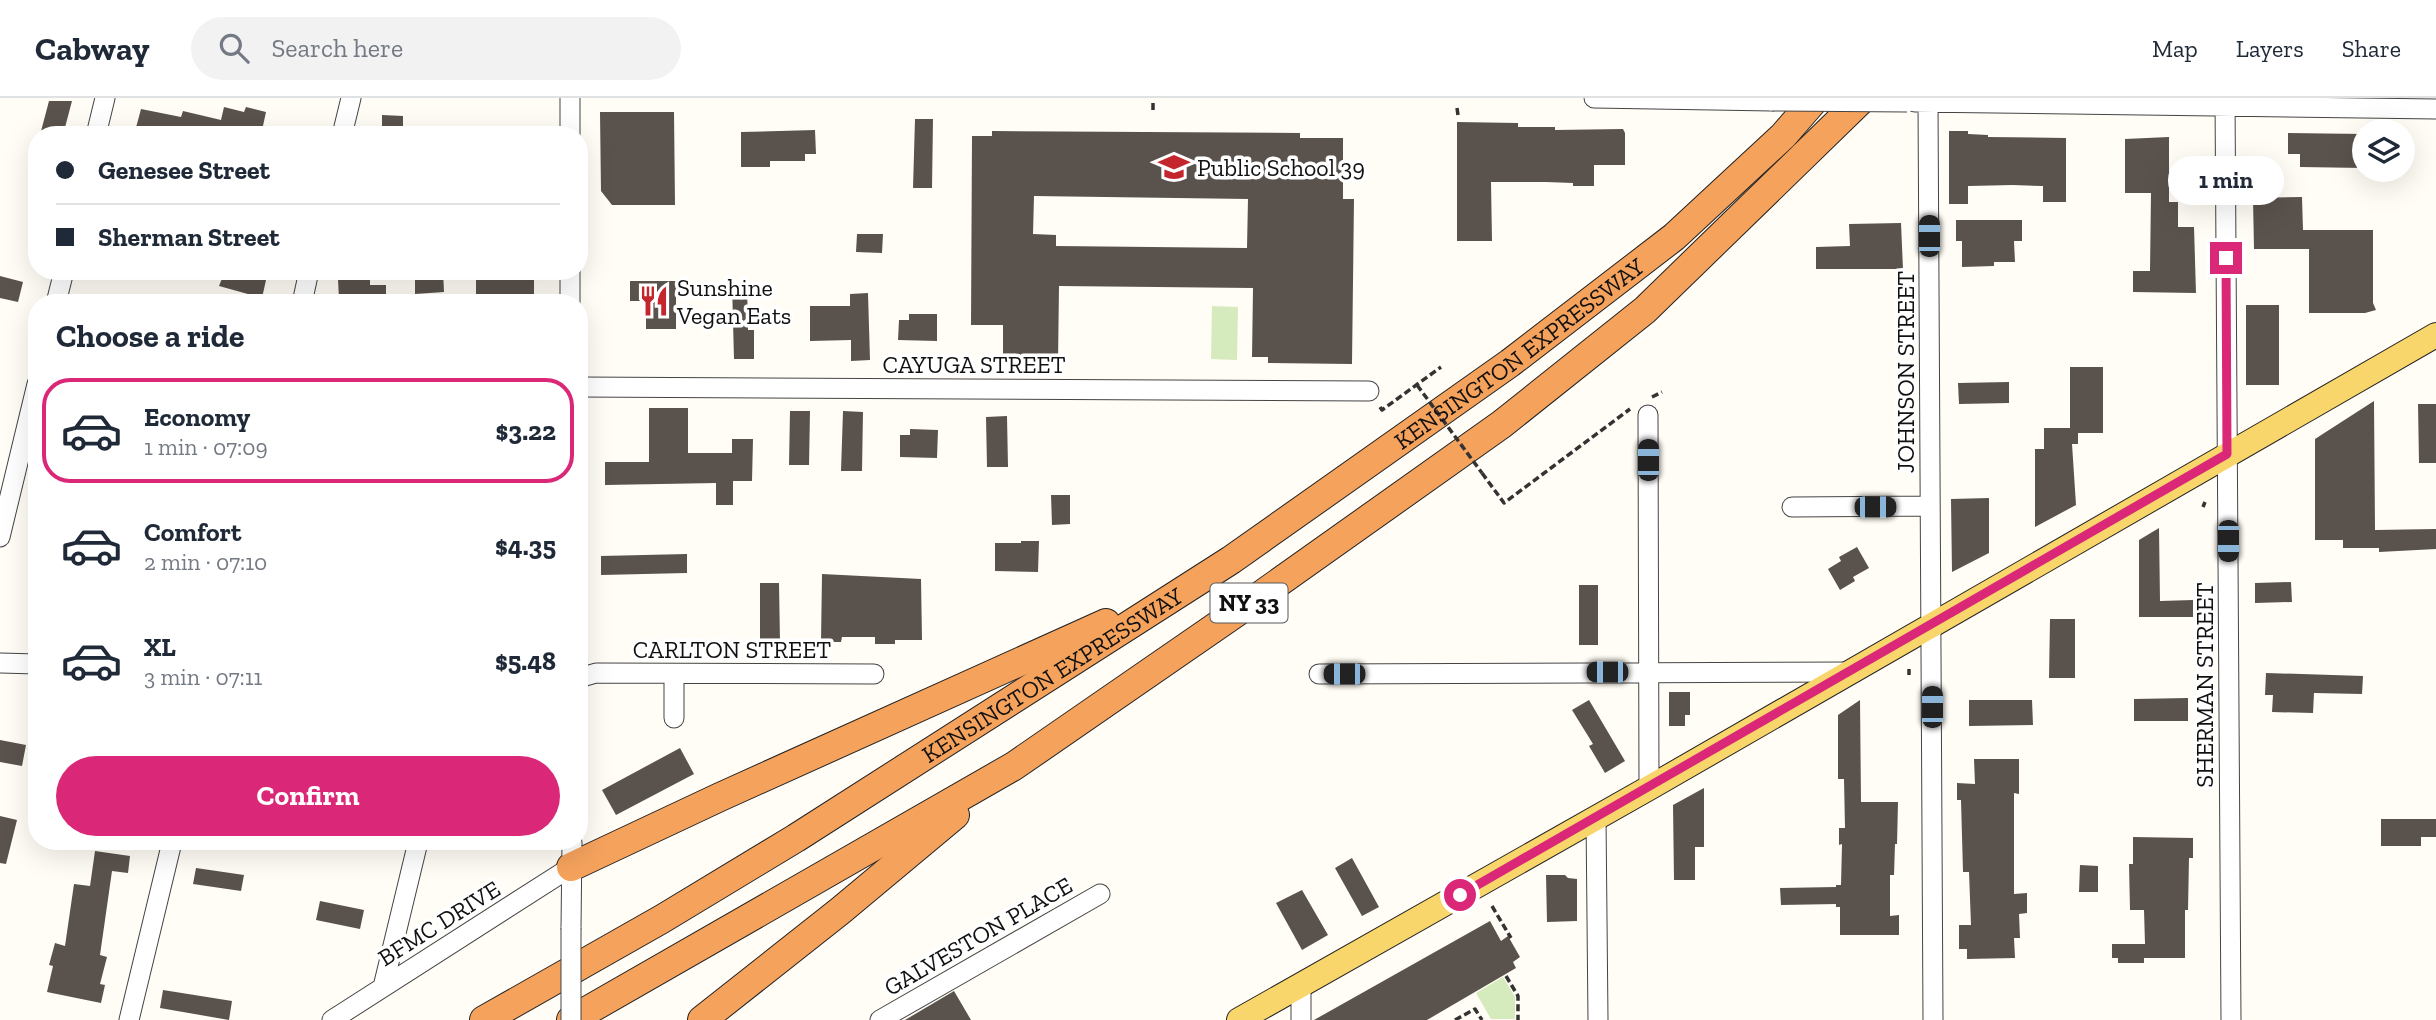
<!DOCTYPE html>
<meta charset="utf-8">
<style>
:root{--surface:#fff;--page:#f2f2f3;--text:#1f2937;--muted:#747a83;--line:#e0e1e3;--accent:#db2777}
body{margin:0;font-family:"Zilla Slab",serif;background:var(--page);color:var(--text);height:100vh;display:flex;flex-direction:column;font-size:26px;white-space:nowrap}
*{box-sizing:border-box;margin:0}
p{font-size:23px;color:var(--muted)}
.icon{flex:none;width:38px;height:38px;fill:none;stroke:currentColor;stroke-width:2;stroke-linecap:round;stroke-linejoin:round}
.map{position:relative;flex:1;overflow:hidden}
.sheet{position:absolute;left:28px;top:196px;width:560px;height:556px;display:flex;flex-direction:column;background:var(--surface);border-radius:28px;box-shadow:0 7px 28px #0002}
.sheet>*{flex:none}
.top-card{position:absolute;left:28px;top:28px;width:560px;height:154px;border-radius:28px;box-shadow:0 7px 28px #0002;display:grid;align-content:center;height:154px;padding:0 28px;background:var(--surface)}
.fabs{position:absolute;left:2352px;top:21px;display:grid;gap:14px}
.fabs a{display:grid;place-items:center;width:63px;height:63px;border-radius:50%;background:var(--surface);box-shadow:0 7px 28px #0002;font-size:35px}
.end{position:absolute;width:32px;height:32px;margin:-16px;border:9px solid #db2777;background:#fff;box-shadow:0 0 0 4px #fff}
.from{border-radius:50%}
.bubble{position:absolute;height:49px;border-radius:24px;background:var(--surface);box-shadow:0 7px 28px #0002;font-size:23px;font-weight:700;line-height:49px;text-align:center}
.car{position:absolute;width:21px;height:42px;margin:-21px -10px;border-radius:9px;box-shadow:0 0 5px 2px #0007;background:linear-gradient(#222 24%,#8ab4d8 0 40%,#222 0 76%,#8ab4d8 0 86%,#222 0)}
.top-card b{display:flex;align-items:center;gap:24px;height:66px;font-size:26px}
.top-card b+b{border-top:2px solid var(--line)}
.top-card i{width:18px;height:18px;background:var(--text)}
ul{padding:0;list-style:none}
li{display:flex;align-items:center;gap:21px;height:105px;margin:0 14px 10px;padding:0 14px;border:4px solid transparent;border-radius:28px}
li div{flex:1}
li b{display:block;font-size:26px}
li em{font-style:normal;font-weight:700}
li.selected{border-color:var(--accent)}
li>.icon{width:63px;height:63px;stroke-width:1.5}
h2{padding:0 28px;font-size:32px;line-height:84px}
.primary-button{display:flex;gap:14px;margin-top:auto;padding:14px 28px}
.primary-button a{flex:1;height:80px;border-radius:42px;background:var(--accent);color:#fff;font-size:28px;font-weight:700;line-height:80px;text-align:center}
header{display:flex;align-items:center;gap:42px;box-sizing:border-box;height:98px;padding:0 35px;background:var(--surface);border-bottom:2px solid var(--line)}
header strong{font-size:33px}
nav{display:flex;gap:38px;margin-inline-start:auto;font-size:24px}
.search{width:490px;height:63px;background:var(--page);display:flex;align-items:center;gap:18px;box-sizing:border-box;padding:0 24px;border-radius:38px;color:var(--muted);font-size:26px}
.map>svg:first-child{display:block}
.green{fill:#d5ebbd}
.building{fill:#5a524d;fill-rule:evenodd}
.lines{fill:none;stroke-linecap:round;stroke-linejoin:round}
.minor-casing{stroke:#444;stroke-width:21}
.major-casing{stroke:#222;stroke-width:26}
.highway-casing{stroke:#222;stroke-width:30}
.path{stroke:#333;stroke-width:3.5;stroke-dasharray:7 3.5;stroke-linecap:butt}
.minor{stroke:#fff;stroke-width:19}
.major{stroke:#f9d66b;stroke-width:24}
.highway{stroke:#f5a25d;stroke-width:28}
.minor-bridge-casing{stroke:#444;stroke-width:21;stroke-linecap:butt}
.path-bridge{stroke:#333;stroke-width:3.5;stroke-dasharray:7 3.5;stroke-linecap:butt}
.minor-bridge{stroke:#fff;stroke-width:19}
.route{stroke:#db2777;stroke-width:9}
.labels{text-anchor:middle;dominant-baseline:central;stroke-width:7;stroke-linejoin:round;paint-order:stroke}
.shield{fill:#fff;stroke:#585858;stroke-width:2}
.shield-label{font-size:23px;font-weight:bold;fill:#111}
.poi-label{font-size:24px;fill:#111;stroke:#fff;text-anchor:start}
.street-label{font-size:24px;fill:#111;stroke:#fff}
</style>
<header>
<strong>Cabway</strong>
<div class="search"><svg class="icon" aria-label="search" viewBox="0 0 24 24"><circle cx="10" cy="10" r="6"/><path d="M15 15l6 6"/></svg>Search here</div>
<nav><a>Map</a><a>Layers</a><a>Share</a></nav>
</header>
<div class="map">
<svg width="2436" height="922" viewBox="0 0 2436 922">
<rect width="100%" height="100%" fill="#fffdf5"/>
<path class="green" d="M1212 208 1238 209 1237 262 1211 261Z
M1503 879 1515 899V921H1491L1476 895Z"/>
<path class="building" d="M49 3H72L63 37H40Z
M224 9 244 14 246 9 266 14 261 37H134L141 11 181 19 183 13 221 22Z
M600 14H674L675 107H612L601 93Z
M382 17 403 18V37H382Z
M915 21H933L932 90H913Z
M1457 24 1518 25V29H1555V32L1623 31 1625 35V67H1594V88H1573V85L1546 84H1491L1492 143H1457Z
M815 32 816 56H805V63H770V69H741V34Z
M992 33 1300 35V40H1343V101H1354L1352 266 1268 265V259H1252L1253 190 1059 188 1058 264 1003 263V227H971L972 38H992ZM1034 98 1248 101 1247 150 1056 148V137L1033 136Z
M1949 33H1968V36L1988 37V39L2066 40V104H2043V88L2013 87 1968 88V106H1949Z
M2288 35 2364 36V70L2300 69V56H2288Z
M2169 39V104H2178V129H2194L2196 195 2133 194V173H2150L2151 95H2125V41Z
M2302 99 2303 132H2373V205L2376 212 2365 215H2309V151H2254L2253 100Z
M1956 122H2022V143H2014L2015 164H1994V168L1962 169V143H1956Z
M1901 125 1903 171H1816V149L1850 148 1849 126Z
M857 136H883L882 155 856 154Z
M225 173 266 182 262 200 219 188Z
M415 173H443L444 194 415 196Z
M476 173H534V205H476Z
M0 178 23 184 18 204 0 200Z
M370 180V187H386V203L339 202 338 181Z
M630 183H676V231H646V203H630Z
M732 186H747L748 232H754V261H734Z
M868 195 870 262 851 263V242L810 243V208H850V196Z
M2246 207H2279V287H2246Z
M909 216H937V243L898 242 899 222H909Z
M2070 269H2103V335H2078V346H2072L2076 407 2035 429V351H2044V330H2070Z
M2009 284V305L1959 306 1958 285Z
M2374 303 2375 432 2436 431V451L2379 454V450H2343V442H2315V341Z
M2418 306H2436V365H2419Z
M649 310H688V355H732V341H753L752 383H733V407H716V385L605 387V364H649Z
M790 313H810L809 367H789Z
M843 313 863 314 862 373H841Z
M1007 318 1008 369H987L986 319Z
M910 331 938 332 937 360 900 359V337H910Z
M1051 397H1070V426L1052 427Z
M1989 400V455L1952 474 1951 401Z
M2159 430 2160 503 2193 502V519H2139V442Z
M1021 443H1039L1038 474 995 473V445H1021Z
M1857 449 1869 470 1853 479 1855 483 1840 492 1828 471 1841 463 1839 459Z
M687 456V475L601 477V458Z
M822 476 921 481 922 542H895V546H875V539H842L841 544H821Z
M2291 484 2292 504 2255 505V485Z
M760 485H779L780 544H760Z
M1579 487H1598V547H1579Z
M2050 521H2075V580H2049Z
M2266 575 2363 578 2362 596 2314 595 2313 615 2272 614 2273 597H2265Z
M1669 594H1690V617H1685V628H1669Z
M2188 600V623H2134V601Z
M1589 602 1625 663 1605 675 1589 648 1593 646 1572 612Z
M1860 602 1861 704H1898L1897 746H1895L1894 777H1890V818L1899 817V837H1840V809H1836V806L1781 807 1780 790 1836 789V787H1841L1842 746 1839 747V730H1845L1844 681H1838V617Z
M1969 602H2032L2033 627 1969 628Z
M0 642 26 647 22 668 0 664Z
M680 650 694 676 616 717 602 692Z
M1974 661H2019V696L2014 695V796L2027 795V815L2019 816 2020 840H2014L2015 860 1967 861V851H1959V827H1971L1969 774H1963L1961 702H1957V685L1975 686Z
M1704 690V749H1695V782H1674L1673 707Z
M0 718 17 722 6 766 0 765Z
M2381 721H2436V739H2421V748H2381Z
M2133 739 2193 740V760H2189L2188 812H2185V860H2144V865H2118V860H2112V846H2145L2144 812H2130L2129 766H2133Z
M95 753 130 758 128 775 112 773 100 857 107 859 100 886 105 887 101 905 47 894 53 868 49 867 55 845 65 848 74 786 90 788Z
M1352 760 1379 809 1362 818 1335 770Z
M2080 767 2098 768V794H2079Z
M196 770 244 777 241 793 193 786Z
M1546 777H1565L1568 780 1577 781V823L1547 824Z
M1302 792 1328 837 1302 852 1276 805Z
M320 803 364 812 360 831 316 822Z
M1490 823 1501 843 1508 838 1520 859 1513 864 1516 870 1427 922H1314Z
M163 892 232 903 229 922 160 910Z
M954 893 971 922H905Z"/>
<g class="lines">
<g class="minor-casing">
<path id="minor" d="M570 0V37
M1594 0 1772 3
M2225 0 2231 922
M1915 4 2436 11
M1928 4 1933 922
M96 37 105 0
M342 37 351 0
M570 173V205
M56 205 64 173
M302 205 309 173
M579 289 1369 293
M1648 317 1649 690
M1792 409 1930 408
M0 439 37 286
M0 565 37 566
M674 576V620
M1319 576 1850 574
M579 580 596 575 874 576
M1596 719 1598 922
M571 830 572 744
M1301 888V922
M383 889 418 744
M129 922 172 744
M332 922 571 769
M880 922 1100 796"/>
</g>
<g class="major-casing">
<path id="major" d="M1239 922 1649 690 2436 237"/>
</g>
<g class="highway-casing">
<g id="highway">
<path d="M571 769 720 699 1106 525"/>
<path id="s1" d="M484 922 662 821 796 740 1231 462 1510 265 1674 139 1783 38 1816 0"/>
<path d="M571 922 1014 668 1240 512 1502 326 1645 212 1863 0"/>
<path d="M702 922 840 813 955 717"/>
</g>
</g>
<path class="path" d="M1153 5V15
M1457 10 1458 17
M1652 299 1662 294
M1380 309 1382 312 1441 269
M1482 375 1504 405 1630 311
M2203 409 2205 404
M1909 577V571
M1492 808 1511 840
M1506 878 1518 898V922
M1455 922 1475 911 1482 922"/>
<use href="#minor" class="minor"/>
<use href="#major" class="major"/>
<use href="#highway" class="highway"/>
<g class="minor-bridge-casing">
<path id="minor-bridge" d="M1772 3 1907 4
M571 830V922"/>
</g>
<path class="path-bridge" d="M1417 287 1482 375"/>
<use href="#minor-bridge" class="minor-bridge"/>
</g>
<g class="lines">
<path class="route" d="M1460 797 2227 356 2226 160"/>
</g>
<defs>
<g id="school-bare" transform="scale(2.415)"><path d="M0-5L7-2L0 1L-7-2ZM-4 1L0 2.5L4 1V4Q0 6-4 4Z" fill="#c4262e" stroke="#fff" stroke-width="2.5" paint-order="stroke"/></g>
<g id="restaurant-bare" transform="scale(2.415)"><path d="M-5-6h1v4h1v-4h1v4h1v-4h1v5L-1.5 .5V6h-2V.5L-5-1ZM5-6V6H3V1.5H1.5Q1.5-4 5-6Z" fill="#c4262e" stroke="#fff" stroke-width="2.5" paint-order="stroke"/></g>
</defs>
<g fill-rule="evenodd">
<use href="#school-bare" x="1174" y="69"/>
<use href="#restaurant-bare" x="654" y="203"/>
</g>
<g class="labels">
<rect class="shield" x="1210.5" y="485.5" width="77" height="39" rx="5"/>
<g class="shield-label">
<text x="1249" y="505">NY 33</text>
</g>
<g class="poi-label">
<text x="1197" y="69">Public School 39</text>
<text x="677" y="189">Sunshine<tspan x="677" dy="28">Vegan Eats</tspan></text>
</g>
<g class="street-label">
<text stroke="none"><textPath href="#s1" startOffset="1232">KENSINGTON EXPRESSWAY</textPath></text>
<text x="974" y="266">CAYUGA STREET</text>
<text transform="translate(1905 274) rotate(-90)">JOHNSON STREET</text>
<text x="732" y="551">CARLTON STREET</text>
<text stroke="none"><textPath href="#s1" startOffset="665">KENSINGTON EXPRESSWAY</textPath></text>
<text transform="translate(2204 587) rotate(-90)">SHERMAN STREET</text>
<text transform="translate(439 825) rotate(-32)">BFMC DRIVE</text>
<text transform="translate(978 838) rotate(-30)">GALVESTON PLACE</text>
</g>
</g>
</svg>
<div class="fabs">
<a><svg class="icon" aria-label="layers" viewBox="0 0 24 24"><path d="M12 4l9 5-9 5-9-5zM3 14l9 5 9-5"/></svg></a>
</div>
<i class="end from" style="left:1460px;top:797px"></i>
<i class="end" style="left:2226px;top:160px"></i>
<div class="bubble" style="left:2168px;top:58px;width:116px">1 min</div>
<i class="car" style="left:1929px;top:138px;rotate:0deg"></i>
<i class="car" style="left:1648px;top:362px;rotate:0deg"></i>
<i class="car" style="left:1875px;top:409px;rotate:90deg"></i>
<i class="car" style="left:2228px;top:443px;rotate:180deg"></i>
<i class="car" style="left:1607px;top:574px;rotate:270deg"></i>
<i class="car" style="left:1344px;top:576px;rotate:270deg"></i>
<i class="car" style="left:1932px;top:609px;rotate:0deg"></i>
<div class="top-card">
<b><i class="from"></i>Genesee Street</b>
<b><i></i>Sherman Street</b>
</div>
<section class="sheet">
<h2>Choose a ride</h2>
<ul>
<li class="selected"><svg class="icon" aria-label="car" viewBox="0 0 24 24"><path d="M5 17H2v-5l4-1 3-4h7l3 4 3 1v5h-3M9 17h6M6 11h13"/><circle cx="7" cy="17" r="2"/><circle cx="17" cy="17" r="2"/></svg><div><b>Economy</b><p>1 min · 07:09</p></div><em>$3.22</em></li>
<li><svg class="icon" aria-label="car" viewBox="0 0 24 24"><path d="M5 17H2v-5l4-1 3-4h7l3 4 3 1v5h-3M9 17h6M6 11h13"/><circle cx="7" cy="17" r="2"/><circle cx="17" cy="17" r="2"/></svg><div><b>Comfort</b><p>2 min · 07:10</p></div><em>$4.35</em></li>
<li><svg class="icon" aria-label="car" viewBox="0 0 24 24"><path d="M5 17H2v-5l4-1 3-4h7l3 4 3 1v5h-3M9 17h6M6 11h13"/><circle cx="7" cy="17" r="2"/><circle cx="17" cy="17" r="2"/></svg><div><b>XL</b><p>3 min · 07:11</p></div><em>$5.48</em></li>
</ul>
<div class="primary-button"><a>Confirm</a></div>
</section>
</div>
